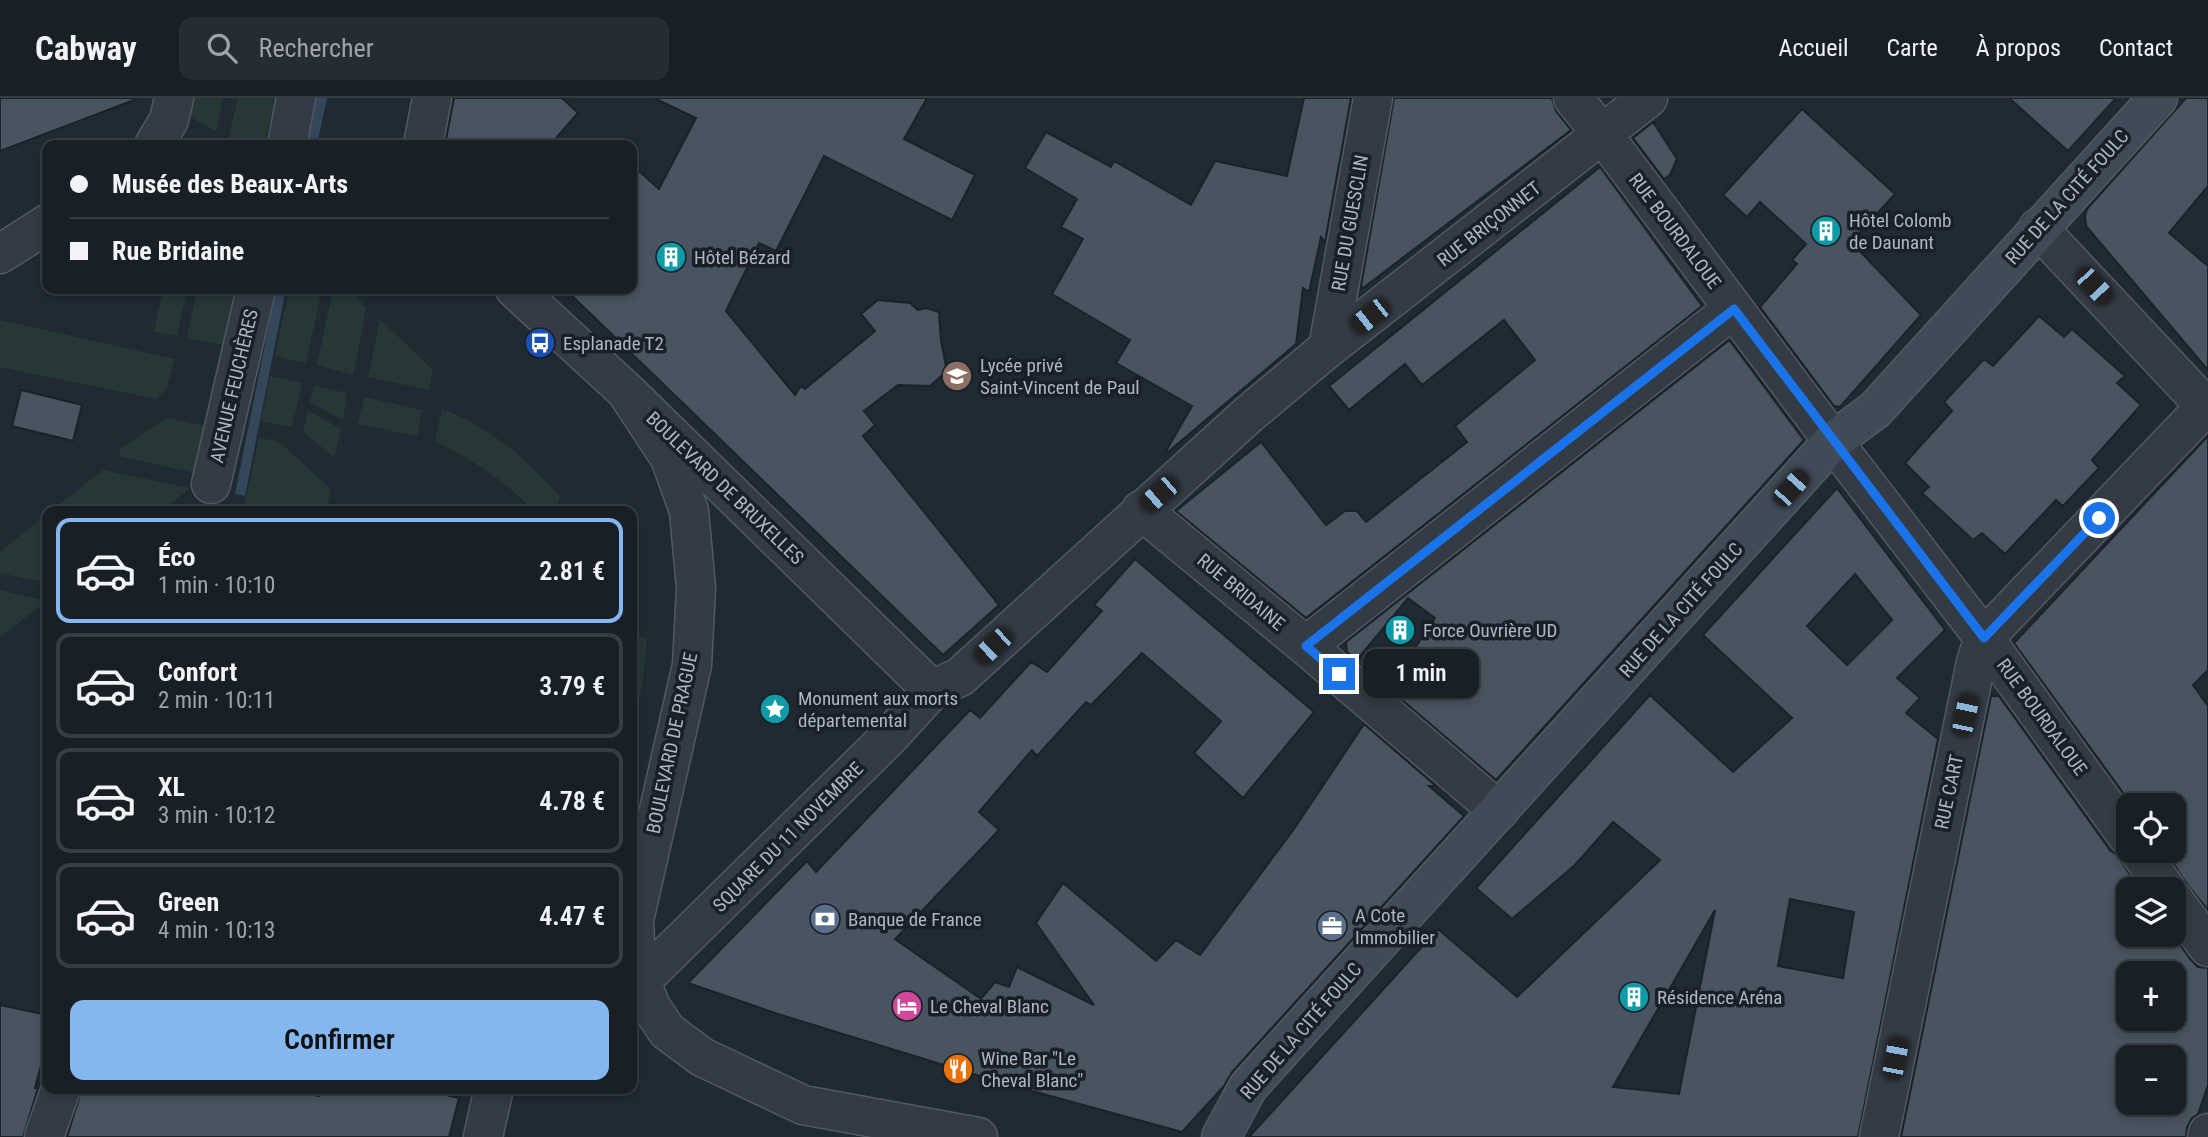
<!DOCTYPE html>
<html lang="fr">
<meta charset="utf-8">
<style>
:root{--surface:#182026;--page:#252d32;--text:#f1f3f6;--muted:#9fa3a7;--line:#363e43;--accent:#84b6ef}
body{margin:0;font-family:"Roboto Condensed",sans-serif;background:var(--page);color:var(--text);height:100vh;display:flex;flex-direction:column;font-size:26px;white-space:nowrap}
*{box-sizing:border-box;margin:0}
p{font-size:23px;color:var(--muted)}
.icon{flex:none;width:38px;height:38px;fill:none;stroke:currentColor;stroke-width:2;stroke-linecap:round;stroke-linejoin:round}
.map{position:relative;flex:1;overflow:hidden}
.drawer{position:absolute;left:42px;top:408px;width:595px;height:588px;display:flex;flex-direction:column;background:var(--surface);border-radius:14px;box-shadow:0 4px 10px #0003,0 0 0 2px var(--line)}
.drawer>*{flex:none}
.guide{position:absolute;left:42px;top:42px;width:595px;height:154px;border-radius:14px;box-shadow:0 4px 10px #0003,0 0 0 2px var(--line);display:grid;align-content:center;height:154px;padding:0 28px;background:var(--surface)}
.fabs{position:absolute;left:2116px;top:695px;display:grid;gap:14px}
.fabs a{display:grid;place-items:center;width:70px;height:70px;border-radius:14px;background:var(--surface);box-shadow:0 4px 10px #0003,0 0 0 2px var(--line);font-size:35px}
.end{position:absolute;width:32px;height:32px;margin:-16px;border:9px solid #1a73e8;background:#fff;box-shadow:0 0 0 4px #fff}
.from{border-radius:50%}
.bubble{position:absolute;height:49px;border-radius:14px;background:var(--surface);box-shadow:0 4px 10px #0003,0 0 0 2px var(--line);font-size:23px;font-weight:600;line-height:49px;text-align:center}
.car{position:absolute;width:21px;height:42px;margin:-21px -10px;border-radius:9px;box-shadow:0 0 5px 2px #0007;background:linear-gradient(#222 24%,#8ab4d8 0 40%,#222 0 76%,#8ab4d8 0 86%,#222 0)}
.guide b{display:flex;align-items:center;gap:24px;height:66px;font-size:26px}
.guide b+b{border-top:2px solid var(--line)}
.guide i{width:18px;height:18px;background:var(--text)}
ul{padding:12px 0 0;list-style:none}
li{display:flex;align-items:center;gap:21px;height:105px;margin:0 14px 10px;padding:0 14px;border:4px solid var(--line);border-radius:14px}
li div{flex:1}
li b{display:block;font-size:26px}
li em{font-style:normal;font-weight:600}
li.current{border-color:var(--accent)}
li>.icon{width:63px;height:63px;stroke-width:1.5}
.action{display:flex;gap:14px;margin-top:auto;padding:14px 28px}
.action a{flex:1;height:80px;border-radius:14px;background:var(--accent);color:#111;font-size:28px;font-weight:600;line-height:80px;text-align:center}
header{display:flex;align-items:center;gap:42px;box-sizing:border-box;height:98px;padding:0 35px;background:var(--surface);border-bottom:2px solid var(--line)}
header strong{font-size:33px}
nav{display:flex;gap:38px;margin-inline-start:auto;font-size:24px}
.search{width:490px;height:63px;background:var(--page);display:flex;align-items:center;gap:18px;box-sizing:border-box;padding:0 24px;border-radius:14px;color:var(--muted);font-size:26px}
.map>svg:first-child{display:block}
.green{fill:#253836}
.water{fill:#35475a}
.lines{fill:none;stroke-linecap:round;stroke-linejoin:round}
.stream{stroke:#35475a;stroke-width:10}
.building{fill:#48545f;stroke:#1b222a;stroke-width:2;fill-rule:evenodd}
.street-casing{stroke:#515962;stroke-width:41}
.secondary-casing{stroke:#515962;stroke-width:41}
.street{stroke:#333b44;stroke-width:38}
.secondary{stroke:#414b57;stroke-width:38}
.route{stroke:#1a73e8;stroke-width:9}
.labels{text-anchor:middle;dominant-baseline:central;stroke-width:7;stroke-linejoin:round;paint-order:stroke}
.street-label{font-size:19px;fill:#adb6c1;stroke:#192028}
.poi-label{font-size:19px;fill:#adb6c1;stroke:#192028;text-anchor:start}
</style>
<header>
<strong>Cabway</strong>
<div class="search"><svg class="icon" aria-label="search" viewBox="0 0 24 24"><circle cx="10" cy="10" r="6"/><path d="M15 15l6 6"/></svg>Rechercher</div>
<nav><a>Accueil</a><a>Carte</a><a>À propos</a><a>Contact</a></nav>
</header>
<div class="map">
<svg width="2208" height="1039" viewBox="0 0 2208 1039">
<rect width="100%" height="100%" fill="#202a33"/>
<path class="green" d="M185 0H223L216 33 183 15Z
M238 0H276L264 47H239L228 41Z
M197 191H234L223 247 187 240Z
M289 191H322L306 265 275 258Z
M333 191H350L366 210 353 277 317 267Z
M163 192 186 197 177 238 154 234Z
M380 221 433 272 429 292 368 279Z
M0 222 175 261 166 291 156 301 0 269Z
M270 278 302 285 292 329 261 323Z
M314 288 347 295 343 322 310 304Z
M364 299 422 312 417 338 358 326Z
M442 311C490 329 526 360 560 399L556 413H534C503 381 474 363 435 343Z
M308 313 341 331 334 359 303 334Z
M167 320 204 328 195 375 119 358 121 350Z
M259 340 278 343 331 391 326 413H243Z
M103 372 190 390 161 413H51Z
M47 416V485L0 475V454Z
M0 492 47 503 0 539Z
M632 536 647 541 643 581 632 637Z"/>
<path class="water" d="M316 0H327L317 47H306Z
M276 191H286L245 398 235 396Z"/>
<g class="lines">
<path class="stream" d="M238 412 239 413"/>
</g>
<path class="building" d="M0 0H133L134 2 0 53Z
M454 0H562L578 15 550 47H445Z
M654 0H927L904 41 975 77 952 122 824 58 776 153 759 145 726 213 795 297 801 288 805 291 875 233 861 216 878 202 910 205 918 212 926 210 939 214 941 243 947 273 930 288 898 287 864 313 875 327 863 338 999 507 943 557 565 191H632V67L659 91 696 20Z
M1304 0H1351L1325 144 1321 139 1309 194 1303 190 1296 246 1168 354 1166 353 1192 308 1116 265 1130 242 1052 196 1083 141 1061 129 1077 101 1025 70 1046 34 1111 69 1114 63 1191 107 1215 63 1287 78Z
M1394 0H1552L1556 13 1571 32 1363 190 1361 188Z
M2009 0H2116L2068 53Z
M2186 0H2208V88L2169 135 2208 168V272L2086 128 2085 118 2087 111Z
M1802 11 1895 96 1851 144 1921 217 1840 309 1834 308 1760 209 1797 166 1792 162 1806 146 1760 104 1747 119 1723 97Z
M1653 24 1677 61 1670 77 1664 81 1633 40Z
M1600 69 1702 208 1306 520 1176 413 1261 344 1326 427 1345 413H1357L1366 424 1467 344 1455 328 1535 262 1504 222 1422 287 1405 266 1349 312 1329 288Z
M2039 218 2064 239 2072 231 2125 278 2117 285 2141 307 2092 362 2099 370 2063 408 2056 402 2005 456 1982 435 1973 442 1922 395 1929 389 1905 365 1952 313 1944 304 1984 261 1993 268Z
M1728 243H1730L1804 342 1496 682 1388 590 1435 520 1408 500 1357 562 1347 554 1346 544Z
M21 292 82 307 73 343 12 328Z
M2208 338V572L2193 587 2208 608V812L2186 785 2165 752H2174V707H2132L2014 545Z
M1837 390 1945 532 1897 580 1920 600 1906 615 1938 641 1858 1039H1249L1438 831 1517 899 1660 762 1613 724 1575 767 1512 821 1476 790 1650 597 1733 674 1792 620 1703 537ZM1855 476 1892 522 1847 567 1807 528ZM1790 801 1854 814 1843 880 1778 868ZM1715 812 1679 996 1613 989Z
M1135 461 1314 614 1243 700 1194 655 1221 623 1142 555 1091 607 1086 604 1037 658 1032 652 979 714 999 732 895 841 981 901 995 884 1009 889 1017 869 1094 907 1036 825 1063 785 1156 863 1176 842 1200 857 1294 731 1364 626 1436 688H1429L1464 718 1232 974 1224 988 1182 1034 999 984 778 916 688 885 807 763 816 774 970 612 980 620 1031 564 1047 574 1102 513 1094 507Z
M1991 598H1999L2110 752 2118 758 2139 791H2128V836H2172L2191 862 2198 869 2208 870V987L2198 1016 2192 1020 2187 1029 2186 1039H1901ZM2128 875H2174V920H2128ZM2128 959H2174V1004H2128Z
M0 907 47 917V946L35 990H38L23 1039H0Z
M82 990H280L319 998 321 990H416L459 1000 449 1039H67Z"/>
<g class="lines">
<g class="street-casing">
<path id="street" d="M1573 0 1603 37 1836 347 1984 540 2128 739
M154 47 169 22 174 0
M287 47 296 0
M423 47 432 0
M2038 130 2208 311
M0 156 47 126
M515 191 626 293 932 592
M1328 250 1373 0
M626 293 670 360 689 413 696 490 692 567 634 822 636 871 651 909 667 933 702 959 803 1007 978 1039
M211 386 256 191
M1141 412 1306 548 1499 713
M1306 548 1733 211
M2138 752 2166 791
M2174 802 2208 849
M641 883 889 639 932 592 960 579 1249 316 1328 250 1648 0
M44 1039 61 990
M483 1039 494 990
M1879 1039 1976 564 1984 540 2206 308
M2207 1039 2208 1035"/>
</g>
<g class="secondary-casing">
<path id="secondary" d="M1221 1039 1248 989 1833 343 1875 312 2158 0"/>
</g>
<use href="#street" class="street"/>
<use href="#secondary" class="secondary"/>
</g>
<g class="lines">
<path class="route" d="M1339 576 1306 548 1734 211 1984 540 2099 420"/>
</g>
<defs>
<g id="building-disc" transform="scale(1.575)"><circle r="9.5" fill="#0f9aa8" stroke="#192028"/><path d="M-4-6H4V6H1V3H-1V6H-4ZM-2.5-4.3h1.7v1.8h-1.7ZM.8-4.3h1.7v1.8H.8ZM-2.5-1h1.7V.8h-1.7ZM.8-1h1.7V.8H.8Z" fill="#fff"/></g>
<g id="bus-disc" transform="scale(1.575)"><circle r="9.5" fill="#1a4fb4" stroke="#192028"/><path d="M-5-6H5V4H4V6H2V4H-2V6H-4V4H-5ZM-3.5-4V0h7V-4ZM-3.5 1.2v1.5H-2V1.2ZM2 1.2v1.5H3.5V1.2Z" fill="#fff"/></g>
<g id="school-disc" transform="scale(1.575)"><circle r="9.5" fill="#8d6e63" stroke="#192028"/><path d="M0-5L7-2L0 1L-7-2ZM-4 1L0 2.5L4 1V4Q0 6-4 4Z" fill="#fff"/></g>
<g id="sight-disc" transform="scale(1.575)"><circle r="9.5" fill="#0f9aa8" stroke="#192028"/><path d="M0-6L1.8-2.2L6-1.7L2.9 1.2L3.7 5.4L0 3.3L-3.7 5.4L-2.9 1.2L-6-1.7L-1.8-2.2Z" fill="#fff"/></g>
<g id="bank-disc" transform="scale(1.575)"><circle r="9.5" fill="#5c6f8a" stroke="#192028"/><path d="M-6-4H6V4H-6ZM0-2.3a2.3 2.3 0 1 0 0 4.6a2.3 2.3 0 1 0 0-4.6Z" fill="#fff"/></g>
<g id="office-disc" transform="scale(1.575)"><circle r="9.5" fill="#5c6f8a" stroke="#192028"/><path d="M-6-3h4V-5.5h4V-3h4V5H-6ZM-1-4.5V-3h2v-1.5ZM-6 0V1H6V0Z" fill="#fff"/></g>
<g id="hotel-disc" transform="scale(1.575)"><circle r="9.5" fill="#d1479c" stroke="#192028"/><path d="M-6-4.5h1.5V1H6V5H4.5V3h-9V5H-6ZM-4 0a1.8 1.8 0 1 1 3.6 0ZM.5 0V-2.5h3Q6-2.5 6 0Z" fill="#fff"/></g>
<g id="restaurant-disc" transform="scale(1.575)"><circle r="9.5" fill="#e8710a" stroke="#192028"/><path d="M-5-6h1v4h1v-4h1v4h1v-4h1v5L-1.5 .5V6h-2V.5L-5-1ZM5-6V6H3V1.5H1.5Q1.5-4 5-6Z" fill="#fff"/></g>
</defs>
<g fill-rule="evenodd">
<use href="#building-disc" x="1826" y="133"/>
<use href="#building-disc" x="671" y="159"/>
<use href="#bus-disc" x="540" y="245"/>
<use href="#school-disc" x="957" y="278"/>
<use href="#building-disc" x="1400" y="532"/>
<use href="#sight-disc" x="775" y="611"/>
<use href="#bank-disc" x="825" y="821"/>
<use href="#office-disc" x="1332" y="828"/>
<use href="#building-disc" x="1634" y="899"/>
<use href="#hotel-disc" x="907" y="908"/>
<use href="#restaurant-disc" x="958" y="971"/>
</g>
<g class="labels">
<g class="street-label">
<text transform="translate(2067 99) rotate(-48)">RUE DE LA CITÉ FOULC</text>
<text transform="translate(1350 125) rotate(-80)">RUE DU GUESCLIN</text>
<text transform="translate(1489 126) rotate(-38)">RUE BRIÇONNET</text>
<text transform="translate(1675 133) rotate(53)">RUE BOURDALOUE</text>
<text transform="translate(234 288) rotate(-77)">AVENUE FEUCHÈRES</text>
<text transform="translate(725 390) rotate(44)">BOULEVARD DE BRUXELLES</text>
<text transform="translate(1241 494) rotate(40)">RUE BRIDAINE</text>
<text transform="translate(1681 512) rotate(-48)">RUE DE LA CITÉ FOULC</text>
<text transform="translate(2042 619) rotate(54)">RUE BOURDALOUE</text>
<text transform="translate(672 645) rotate(-78)">BOULEVARD DE PRAGUE</text>
<text transform="translate(1949 694) rotate(-78)">RUE CART</text>
<text transform="translate(788 739) rotate(-45)">SQUARE DU 11 NOVEMBRE</text>
<text transform="translate(1301 933) rotate(-49)">RUE DE LA CITÉ FOULC</text>
</g>
<g class="poi-label">
<text x="1849" y="122">Hôtel Colomb<tspan x="1849" dy="22">de Daunant</tspan></text>
<text x="694" y="159">Hôtel Bézard</text>
<text x="563" y="245">Esplanade T2</text>
<text x="980" y="267">Lycée privé<tspan x="980" dy="22">Saint-Vincent de Paul</tspan></text>
<text x="1423" y="532">Force Ouvrière UD</text>
<text x="798" y="600">Monument aux morts<tspan x="798" dy="22">départemental</tspan></text>
<text x="1355" y="817">A Cote<tspan x="1355" dy="22">Immobilier</tspan></text>
<text x="848" y="821">Banque de France</text>
<text x="1657" y="899">Résidence Aréna</text>
<text x="930" y="908">Le Cheval Blanc</text>
<text x="981" y="960">Wine Bar "Le<tspan x="981" dy="22">Cheval Blanc"</tspan></text>
</g>
</g>
</svg>
<div class="fabs">
<a><svg class="icon" aria-label="locate" viewBox="0 0 24 24"><circle cx="12" cy="12" r="6"/><path d="M12 2v4M12 18v4M2 12h4M18 12h4"/></svg></a>
<a><svg class="icon" aria-label="layers" viewBox="0 0 24 24"><path d="M12 4l9 5-9 5-9-5zM3 14l9 5 9-5"/></svg></a>
<a>+</a>
<a>−</a>
</div>
<i class="end from" style="left:2099px;top:420px"></i>
<i class="end" style="left:1339px;top:576px"></i>
<div class="bubble" style="left:1363px;top:551px;width:116px">1 min</div>
<i class="car" style="left:2094px;top:188px;rotate:137deg"></i>
<i class="car" style="left:1370px;top:218px;rotate:232deg"></i>
<i class="car" style="left:1791px;top:390px;rotate:42deg"></i>
<i class="car" style="left:1159px;top:396px;rotate:229deg"></i>
<i class="car" style="left:993px;top:548px;rotate:227deg"></i>
<i class="car" style="left:1965px;top:617px;rotate:12deg"></i>
<i class="car" style="left:1895px;top:960px;rotate:11deg"></i>
<div class="guide">
<b><i class="from"></i>Musée des Beaux-Arts</b>
<b><i></i>Rue Bridaine</b>
</div>
<section class="drawer">
<ul>
<li class="current"><svg class="icon" aria-label="car" viewBox="0 0 24 24"><path d="M5 17H2v-5l4-1 3-4h7l3 4 3 1v5h-3M9 17h6M6 11h13"/><circle cx="7" cy="17" r="2"/><circle cx="17" cy="17" r="2"/></svg><div><b>Éco</b><p>1 min · 10:10</p></div><em>2.81 €</em></li>
<li><svg class="icon" aria-label="car" viewBox="0 0 24 24"><path d="M5 17H2v-5l4-1 3-4h7l3 4 3 1v5h-3M9 17h6M6 11h13"/><circle cx="7" cy="17" r="2"/><circle cx="17" cy="17" r="2"/></svg><div><b>Confort</b><p>2 min · 10:11</p></div><em>3.79 €</em></li>
<li><svg class="icon" aria-label="car" viewBox="0 0 24 24"><path d="M5 17H2v-5l4-1 3-4h7l3 4 3 1v5h-3M9 17h6M6 11h13"/><circle cx="7" cy="17" r="2"/><circle cx="17" cy="17" r="2"/></svg><div><b>XL</b><p>3 min · 10:12</p></div><em>4.78 €</em></li>
<li><svg class="icon" aria-label="car" viewBox="0 0 24 24"><path d="M5 17H2v-5l4-1 3-4h7l3 4 3 1v5h-3M9 17h6M6 11h13"/><circle cx="7" cy="17" r="2"/><circle cx="17" cy="17" r="2"/></svg><div><b>Green</b><p>4 min · 10:13</p></div><em>4.47 €</em></li>
</ul>
<div class="action"><a>Confirmer</a></div>
</section>
</div>
